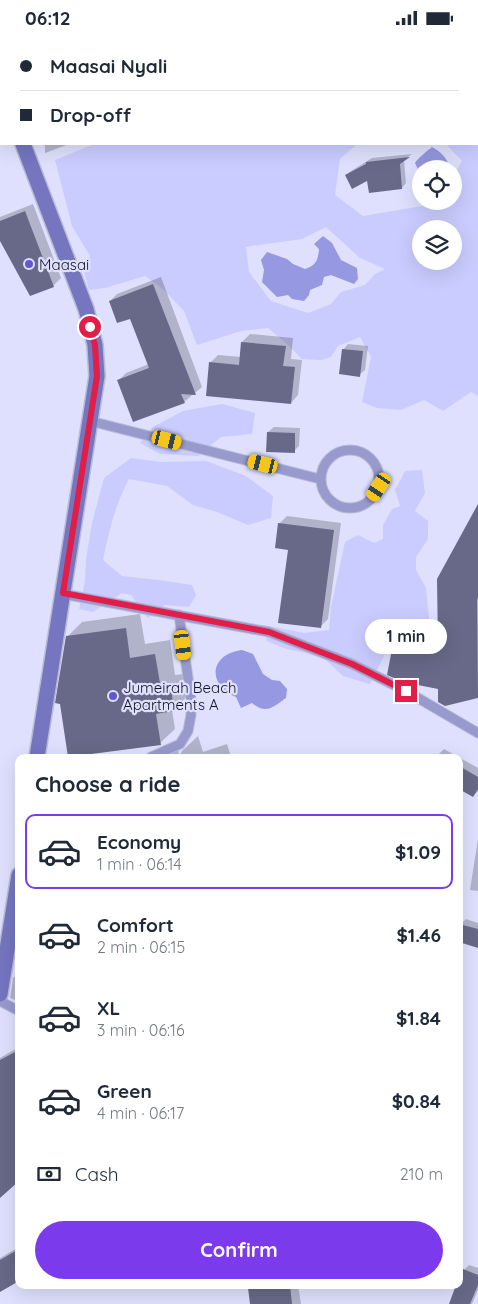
<!DOCTYPE html>
<meta charset="utf-8">
<style>
:root{--surface:#fff;--page:#f6f6f7;--text:#1f2937;--muted:#747a83;--line:#e0e1e3;--accent:#7c3aed}
body{margin:0;font-family:Quicksand,sans-serif;background:var(--page);color:var(--text);height:100vh;display:flex;flex-direction:column;font-size:19px;white-space:nowrap}
*{box-sizing:border-box;margin:0}
p{font-size:16px;color:var(--muted)}
.icon{flex:none;width:28px;height:28px;fill:none;stroke:currentColor;stroke-width:2;stroke-linecap:round;stroke-linejoin:round}
.map{position:relative;flex:1;overflow:hidden}
.panel{position:absolute;left:15px;top:719px;width:448px;height:535px;display:flex;flex-direction:column;background:var(--surface);border-radius:10px;box-shadow:0 5px 20px #0002}
.panel>*{flex:none}
.guide{position:absolute;left:0px;top:0px;width:479px;height:110px;box-shadow:0 5px 20px #0002;display:grid;align-content:center;height:110px;padding:0 20px;background:var(--surface)}
.tools{position:absolute;left:412px;top:125px;display:grid;gap:10px}
.tools a{display:grid;place-items:center;width:50px;height:50px;border-radius:50%;background:var(--surface);box-shadow:0 5px 20px #0002;font-size:25px}
.end{position:absolute;width:22px;height:22px;margin:-11px;border:6px solid #e11d48;background:#fff;box-shadow:0 0 0 2px #fff}
.from{border-radius:50%}
.bubble{position:absolute;height:35px;border-radius:18px;background:var(--surface);box-shadow:0 5px 20px #0002;font-size:16px;font-weight:800;line-height:35px;text-align:center}
.car{position:absolute;width:15px;height:30px;margin:-15px -8px;border-radius:6px;box-shadow:0 0 4px 1px #0007;background:linear-gradient(#f5c518 24%,#345 0 40%,#f5c518 0 76%,#345 0 86%,#f5c518 0)}
.guide b{display:flex;align-items:center;gap:18px;height:48px;font-size:19px}
.guide b+b{border-top:1px solid var(--line)}
.guide i{width:12px;height:12px;background:var(--text)}
ul{padding:0;list-style:none}
li{display:flex;align-items:center;gap:15px;height:75px;margin:0 10px 8px;padding:0 10px;border:2px solid transparent;border-radius:10px}
li div{flex:1}
li b{display:block;font-size:19px}
li em{font-style:normal;font-weight:800}
li.current{border-color:var(--accent)}
li>.icon{width:45px;height:45px;stroke-width:1.5}
h2{padding:0 20px;font-size:22px;line-height:60px}
.pay{display:flex;align-items:center;gap:12px;height:55px;padding:0 20px;font-size:19px}
.pay p{margin-inline-start:auto}
.action{display:flex;gap:10px;margin-top:auto;padding:10px 20px}
.action a{flex:1;height:58px;border-radius:30px;background:var(--accent);color:#fff;font-size:20px;font-weight:800;line-height:58px;text-align:center}
.status{display:flex;justify-content:space-between;align-items:center;height:35px;padding:0 25px;background:var(--surface);direction:ltr}
.status svg{height:14px;fill:currentColor}
.map>svg:first-child{display:block}
.green{fill:#caccff;fill-rule:evenodd}
.water{fill:#9698e1}
.shadow{fill:#0003}
.building{fill:#686988}
.lines{fill:none;stroke-linecap:round;stroke-linejoin:round}
.lane-casing{stroke:#b9bbd5;stroke-width:11}
.street-casing{stroke:#b9bbd5;stroke-width:18}
.secondary-casing{stroke:#b9bbd5;stroke-width:18}
.lane{stroke:#989acd;stroke-width:9}
.street{stroke:#989acd;stroke-width:15}
.secondary{stroke:#7575c0;stroke-width:15}
.route{stroke:#e11d48;stroke-width:6}
.poi-dot{fill:#6157d0;stroke:#dee0fd;stroke-width:2}
.labels{text-anchor:middle;dominant-baseline:central;stroke-width:4.5;stroke-linejoin:round;paint-order:stroke}
.poi-label{font-size:15px;fill:#13131f;stroke:#dee0fd;text-anchor:start}
</style>
<div class="status"><b>06:12</b><svg viewBox="0 0 49 12"><path d="M0 12V9h3v3zM5 12V6h3v6zM10 12V3h3v9zM15 12V0h3v12zM26 1h20v11H26zM47 4h2v5h-2z"/></svg></div>
<div class="map">
<svg width="478" height="1269" viewBox="0 0 478 1269">
<rect width="100%" height="100%" fill="#dee0fd"/>
<path class="green" d="M478 85V361L471 357 443 376 424 365 401 375 377 373 362 367 371 322 360 302 338 311 331 322 321 325 302 324 289 311 268 293 241 296 197 310 184 276 163 254 145 241 105 253 89 255 83 232 90 221 72 191 55 125 94 109H357L340 124 335 160 363 181 428 170V166H454V140L462 126 446 109H478ZM326 192 360 223 385 234 375 239 365 250 341 257 331 269 308 278 271 266 249 237 246 212 302 204ZM421 194H454V226H421Z
M222 369 255 378 252 399 221 402 198 421 160 419 140 408 153 392 183 376Z
M131 423 161 427 206 426 246 441 273 461 271 483 248 490 217 477 193 470 167 451 129 444C115 470 109 496 103 525L122 541 159 545 192 550 196 560 189 572 165 570 148 583 131 560 122 558 93 577 79 574 85 546 86 524 92 488 104 443Z
M422 435 425 458 415 476 428 486V504L416 522V535L426 553 430 593 414 599H393L390 609 370 649 343 641 326 625 306 618 286 614 267 606 263 590 304 598 329 595 331 572 345 507 358 500 374 508 383 504V490L392 474 400 471 395 455 405 436Z"/>
<path class="water" d="M432 112C441 117 448 123 449 133L418 134 415 128C418 123 427 116 432 112Z
M323 201 332 208 341 225 357 233 358 244 354 249 331 240 324 242 322 250 310 255 309 260 304 266 292 264 288 260 277 262 262 247 264 235 261 225 267 217 287 224 293 229 305 234C316 230 318 226 319 214L314 209Z
M242 615 253 619 263 639 272 645 280 646 287 654 286 663C273 672 266 680 252 668L241 673 236 662C206 649 210 619 242 615Z"/>
<path class="shadow" d="M91 0H208V1H92Z
M45 109H69L45 118Z
M412 119 404 125 406 148 402 153 369 144 346 140 351 136 372 123Z
M33 169 61 243 53 251 0 203V182Z
M161 242 202 352 184 367 119 345 126 338 149 329 130 282 110 266 117 259Z
M250 299 293 303 291 324 302 325 298 360 291 368 210 328 218 320 241 322 242 307Z
M348 309 368 311 365 335 359 340 343 315Z
M274 392 300 393 299 411 294 416 268 397Z
M478 472V662L445 670 439 653 396 605 405 596 439 602Z
M287 481 341 488 328 584 320 592 279 489Z
M140 579 145 609 170 605 175 640 185 639 189 660 172 675 175 694 160 708 69 722 61 668 67 602 82 587Z
M198 701 203 717 227 709 231 722H179L182 716Z
M178 711 179 722H156Z
M444 714 478 733V756L473 761 459 753V722H436Z
M478 804V856L470 855Z
M466 884 478 888V911L459 906 460 890Z
M19 938V965H15L10 963 13 943Z
M19 1012V1144L0 1159V1023Z
M19 1212V1246L18 1245 0 1256V1223Z
M469 1230 478 1233V1255L472 1269H450L464 1235Z
M249 1250H298L301 1269H252Z"/>
<path class="building" d="M410 122 400 129 402 154 369 158 367 146 352 154 345 140 366 129V127Z
M25 176 54 252 30 261 0 206V186Z
M153 249 196 360 181 359 185 368 133 387 117 345 149 333 130 284 117 288 109 266Z
M241 307 286 311 283 331 295 332 291 369 206 361 209 327 239 330Z
M342 314 363 316 360 342 339 339Z
M267 397 295 398V418L266 417Z
M478 469V562L477 565 478 663 445 671 438 667V654L403 647 387 640 394 604 438 612 437 544Z
M278 488 334 495 321 593 278 588 288 515 275 513Z
M126 593 130 623 155 619 161 654 171 653 174 676 156 679 161 710 68 722 60 669 55 668 66 601Z
M459 731 478 742V754L473 762 459 754Z
M459 889 478 894V913L459 907Z
M19 1015V1146L0 1163V1025Z
M19 1214V1246L0 1257V1225Z
M463 1234 478 1240V1250L470 1269H449L456 1250H459V1244Z
M259 1250H290L292 1269H250L248 1253 259 1251Z"/>
<g class="lines">
<g class="lane-casing">
<path id="lane" d="M90 386 320 444
M321 444a29 29 0 1 1 58 0a29 29 0 1 1-58 0Z
M63 559 269 597 352 629 406 656 478 698
M151 722 180 709 188 696 191 680V664L179 580
M0 966 19 976"/>
</g>
<g class="street-casing">
<path id="street" d="M469 0 470 1
M478 27V29"/>
</g>
<g class="secondary-casing">
<path id="secondary" d="M0 48 1 51
M23 109 86 274 95 310 97 341 37 722
M0 959 19 840"/>
</g>
<use href="#lane" class="lane"/>
<use href="#street" class="street"/>
<use href="#secondary" class="secondary"/>
</g>
<g class="lines">
<path class="route" d="M90 292 95 310 97 341 63 558 269 597 352 629 406 656"/>
</g>
<g class="poi-dot">
<circle cx="29" cy="229" r="5"/>
<circle cx="113" cy="661" r="5"/>
</g>
<g class="labels">
<g class="poi-label">
<text x="39" y="229">Maasai</text>
<text x="123" y="652">Jumeirah Beach<tspan x="123" dy="17">Apartments A</tspan></text>
</g>
</g>
</svg>
<div class="tools">
<a><svg class="icon" aria-label="locate" viewBox="0 0 24 24"><circle cx="12" cy="12" r="6"/><path d="M12 2v4M12 18v4M2 12h4M18 12h4"/></svg></a>
<a><svg class="icon" aria-label="layers" viewBox="0 0 24 24"><path d="M12 4l9 5-9 5-9-5zM3 14l9 5 9-5"/></svg></a>
</div>
<i class="end from" style="left:90px;top:292px"></i>
<i class="end" style="left:406px;top:656px"></i>
<div class="bubble" style="left:365px;top:584px;width:82px">1 min</div>
<i class="car" style="left:167px;top:405px;rotate:104deg"></i>
<i class="car" style="left:263px;top:429px;rotate:284deg"></i>
<i class="car" style="left:379px;top:452px;rotate:213deg"></i>
<i class="car" style="left:183px;top:610px;rotate:173deg"></i>
<div class="guide">
<b><i class="from"></i>Maasai Nyali</b>
<b><i></i>Drop-off</b>
</div>
<section class="panel">
<h2>Choose a ride</h2>
<ul>
<li class="current"><svg class="icon" aria-label="car" viewBox="0 0 24 24"><path d="M5 17H2v-5l4-1 3-4h7l3 4 3 1v5h-3M9 17h6M6 11h13"/><circle cx="7" cy="17" r="2"/><circle cx="17" cy="17" r="2"/></svg><div><b>Economy</b><p>1 min · 06:14</p></div><em>$1.09</em></li>
<li><svg class="icon" aria-label="car" viewBox="0 0 24 24"><path d="M5 17H2v-5l4-1 3-4h7l3 4 3 1v5h-3M9 17h6M6 11h13"/><circle cx="7" cy="17" r="2"/><circle cx="17" cy="17" r="2"/></svg><div><b>Comfort</b><p>2 min · 06:15</p></div><em>$1.46</em></li>
<li><svg class="icon" aria-label="car" viewBox="0 0 24 24"><path d="M5 17H2v-5l4-1 3-4h7l3 4 3 1v5h-3M9 17h6M6 11h13"/><circle cx="7" cy="17" r="2"/><circle cx="17" cy="17" r="2"/></svg><div><b>XL</b><p>3 min · 06:16</p></div><em>$1.84</em></li>
<li><svg class="icon" aria-label="car" viewBox="0 0 24 24"><path d="M5 17H2v-5l4-1 3-4h7l3 4 3 1v5h-3M9 17h6M6 11h13"/><circle cx="7" cy="17" r="2"/><circle cx="17" cy="17" r="2"/></svg><div><b>Green</b><p>4 min · 06:17</p></div><em>$0.84</em></li>
</ul>
<div class="pay"><svg class="icon" aria-label="cash" viewBox="0 0 24 24"><path d="M3 7h18v10H3z"/><circle cx="12" cy="12" r="2"/></svg>Cash<p>210 m</p></div>
<div class="action"><a>Confirm</a></div>
</section>
</div>
